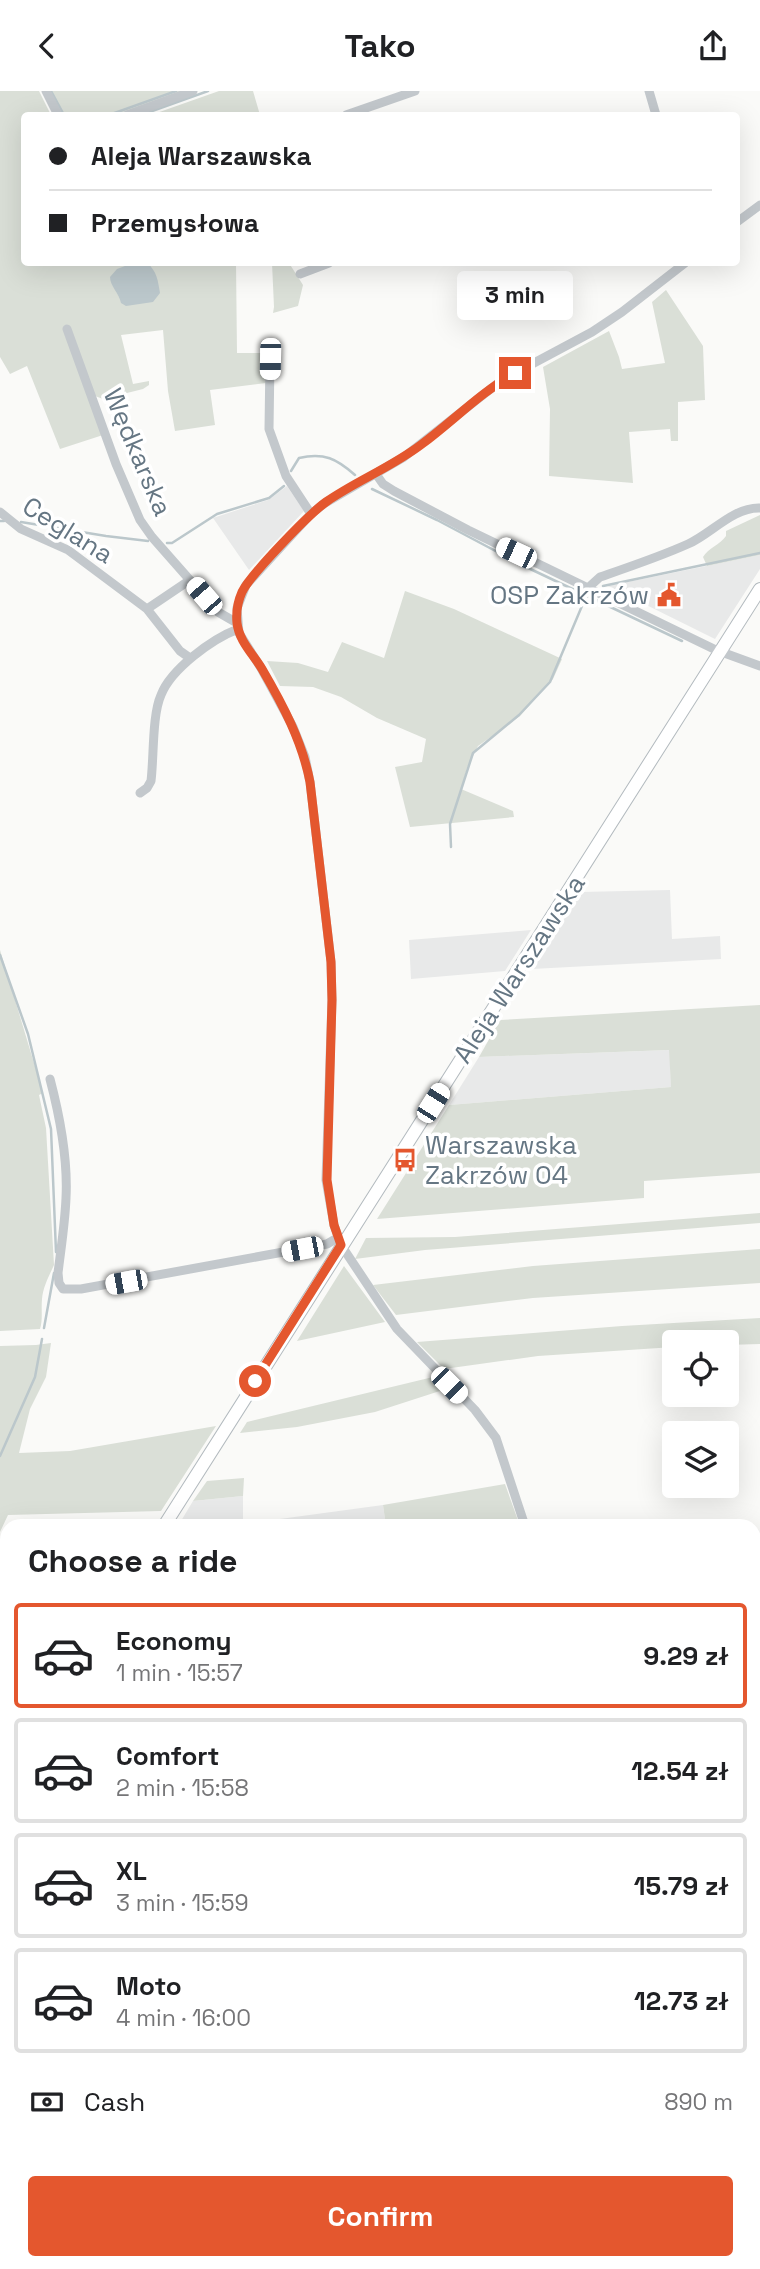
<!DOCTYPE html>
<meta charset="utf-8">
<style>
:root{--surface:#fff;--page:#f2f2f2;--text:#202124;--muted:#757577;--line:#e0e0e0;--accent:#e4572e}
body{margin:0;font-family:"Space Grotesk",sans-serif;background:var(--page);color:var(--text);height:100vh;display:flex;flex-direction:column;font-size:26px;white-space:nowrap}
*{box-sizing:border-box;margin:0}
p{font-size:23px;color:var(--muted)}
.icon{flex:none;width:38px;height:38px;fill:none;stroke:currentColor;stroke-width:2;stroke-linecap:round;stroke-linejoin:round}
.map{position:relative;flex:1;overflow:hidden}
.sheet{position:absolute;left:0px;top:1428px;width:761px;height:751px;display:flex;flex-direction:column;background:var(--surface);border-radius:21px 21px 0 0;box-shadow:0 7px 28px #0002}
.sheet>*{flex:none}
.hud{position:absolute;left:21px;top:21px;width:719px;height:154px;border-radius:7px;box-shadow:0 7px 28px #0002;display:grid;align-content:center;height:154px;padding:0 28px;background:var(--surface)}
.tools{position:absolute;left:662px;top:1239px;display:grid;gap:14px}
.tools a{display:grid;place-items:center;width:77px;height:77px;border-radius:7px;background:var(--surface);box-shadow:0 7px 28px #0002;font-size:35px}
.end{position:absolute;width:32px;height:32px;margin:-16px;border:9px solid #e4572e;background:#fff;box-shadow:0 0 0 4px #fff}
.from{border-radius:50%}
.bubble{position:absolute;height:49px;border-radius:7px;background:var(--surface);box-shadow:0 7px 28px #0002;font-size:23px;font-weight:600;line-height:49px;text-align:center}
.car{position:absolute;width:21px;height:42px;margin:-21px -10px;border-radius:9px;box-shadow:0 0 5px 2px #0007;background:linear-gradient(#fff 24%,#345 0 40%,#fff 0 76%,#345 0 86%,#fff 0)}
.hud b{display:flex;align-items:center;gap:24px;height:66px;font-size:26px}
.hud b+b{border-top:2px solid var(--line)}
.hud i{width:18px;height:18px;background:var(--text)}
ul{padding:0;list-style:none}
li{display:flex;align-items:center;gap:21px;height:105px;margin:0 14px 10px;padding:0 14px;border:4px solid var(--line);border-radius:7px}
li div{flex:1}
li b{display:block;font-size:26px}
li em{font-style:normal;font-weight:600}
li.current{border-color:var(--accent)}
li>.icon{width:63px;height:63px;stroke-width:1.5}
h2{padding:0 28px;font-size:32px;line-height:84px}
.pay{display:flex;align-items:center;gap:18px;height:77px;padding:0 28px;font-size:26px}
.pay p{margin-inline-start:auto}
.button{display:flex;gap:14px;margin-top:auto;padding:14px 28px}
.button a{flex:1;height:80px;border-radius:7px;background:var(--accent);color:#fff;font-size:28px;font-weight:600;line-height:80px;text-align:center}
header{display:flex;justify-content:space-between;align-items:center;height:91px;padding:0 28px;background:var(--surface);font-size:32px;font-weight:600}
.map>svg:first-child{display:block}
.built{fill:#e8e9e9}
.green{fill:#dadfd7}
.water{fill:#bbc7cb}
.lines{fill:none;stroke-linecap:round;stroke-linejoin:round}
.stream{stroke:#bbc7cb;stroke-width:2.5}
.secondary-casing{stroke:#b3babf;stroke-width:14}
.street{stroke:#c3c8cc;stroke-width:9}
.secondary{stroke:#fff;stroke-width:12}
.route{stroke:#e4572e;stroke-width:9}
.labels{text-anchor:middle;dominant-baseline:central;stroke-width:7;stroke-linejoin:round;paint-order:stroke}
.street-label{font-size:26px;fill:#657683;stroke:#fff}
.poi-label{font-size:26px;fill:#657683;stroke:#fff;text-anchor:end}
</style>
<header><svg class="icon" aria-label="back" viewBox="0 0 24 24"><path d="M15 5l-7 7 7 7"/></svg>Tako<svg class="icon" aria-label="share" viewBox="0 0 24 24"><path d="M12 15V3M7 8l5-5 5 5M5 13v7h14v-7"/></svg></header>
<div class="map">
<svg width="760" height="2178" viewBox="0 0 760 2178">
<rect width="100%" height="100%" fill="#fafaf8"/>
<path class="built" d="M287 395 304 420 249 479 213 427 268 409Z
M760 464V478L715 548 608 495Z
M670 799 672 848 720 845 721 868 532 878 581 801Z
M531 839 505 880 411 888 409 849Z
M670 959 671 996 449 1014 479 966Z
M243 1405V1433L383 1414 386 1435H178L193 1410Z
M0 1470 7 1471V1545H0Z"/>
<path class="green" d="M0 0H39L51 24H24V172H236L237 262H264L266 292 210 299 215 334 175 340 168 300 163 239 121 244 133 293 149 290V294L143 298 103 308 95 305 103 344 60 358 27 275 10 283 0 266Z
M51 0H185L121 24H63Z
M219 0H253L260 24H151Z
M272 172H289L303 194 298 215 273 222 274 216Z
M666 199 703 255 705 309 678 311V350H671L670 338 629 341 633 392 549 385 550 318 543 276 609 240 619 266 622 278 665 272 652 211Z
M760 424V464L707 475 703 466C708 457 720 454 726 445V440Z
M405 500 454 518 562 568 553 588 520 625 478 655 467 677 461 698 513 720 514 726 410 736 395 676 422 671 426 648 377 627 341 606 313 596 280 595 267 570 298 572 328 581 342 551 384 567Z
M0 859 43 1002 39 1004 46 1037 54 1174C49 1185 43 1196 42 1208 41 1219 43 1228 40 1238L0 1240Z
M760 914V1082L644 1090V1107L377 1128 449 1014 671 996 669 959 479 966 500 929Z
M760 1122V1132L425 1159 355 1168 366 1147 455 1146Z
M760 1158V1192L533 1207 396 1224 373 1194 533 1175Z
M344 1175 385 1231 297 1250Z
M760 1227V1253L726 1254V1251H674V1256L538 1265 444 1278 417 1251 622 1235Z
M51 1252 46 1286 30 1318 19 1362 70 1360 216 1335 161 1420 8 1424 0 1441V1255L36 1254Z
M433 1286 446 1298 375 1321 297 1336 240 1342 247 1331Z
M244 1387 243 1405 193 1410 207 1390Z
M505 1393 520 1435H386L383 1414Z
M760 1452V1541H754V1453Z
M7 1709V1898L0 1899V1721Z
M7 1923V2172H109L81 2178H0V1924Z
M212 2172H387L388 2178H213Z
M528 2172H690V2178H529Z"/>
<path class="water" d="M133 172H147C157 180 158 190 160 202L153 211 126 215 121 212C119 202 110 195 110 186L117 178Z"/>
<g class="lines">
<path class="stream" d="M51 0 64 24
M109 24 176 0
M141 24 208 0
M291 380 299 367C324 361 337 368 355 384
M372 398 437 429 524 475 682 550
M0 430H4
M21 431 106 445 148 450
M167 452H172L217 423 269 407 284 395
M603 495 760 462
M451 756 450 733 473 662 519 624 550 591 587 503
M0 864 28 943 51 1038 56 1161
M44 1237 54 1182
M0 1365 35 1286 42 1248"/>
<g class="secondary-casing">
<path id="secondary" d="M164 1435 760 498
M0 1696 7 1683
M754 1771H760
M0 1915 7 1914"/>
</g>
<path class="street" d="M46 0 58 24
M649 0 656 24
M127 24 193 0
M346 24 415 0
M737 131 760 114
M300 183 329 172
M67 238 116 373 140 429 152 446 218 521 237 532
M270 268 269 338 286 385 311 423
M376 383 383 393 394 400 468 439 716 559 760 575
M0 421 21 438 68 459 147 518 180 560 190 567
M589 496 600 486C629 476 659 466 688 453 711 443 733 416 760 417
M147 518 190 489
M140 702 147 697 151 690C154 666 152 624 161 604 171 578 212 548 238 538
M50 988C60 1026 68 1068 66 1107 65 1132 61 1157 58 1182L59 1192 63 1198H81L327 1153 339 1146
M525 1435 496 1347 475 1319 397 1238 341 1154 334 1134 326 1089 332 909 331 871 310 691 305 666 293 636 261 577 239 542 237 517 246 494 311 423 325 412 404 366 502 289 592 241 622 221 685 172
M754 2040 760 2039
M697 2172 698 2178
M102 2175 119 2172"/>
<use href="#secondary" class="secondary"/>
</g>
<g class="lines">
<path class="route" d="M255 1290 341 1154 334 1134 327 1089 332 909 331 871 310 691C302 650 283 614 262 578 253 563 239 550 237 532 236 522 238 510 242 501 251 483 308 424 326 411 356 390 392 376 422 353 453 330 481 301 515 282"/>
</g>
<defs>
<g id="civic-bare" transform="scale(1.89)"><path d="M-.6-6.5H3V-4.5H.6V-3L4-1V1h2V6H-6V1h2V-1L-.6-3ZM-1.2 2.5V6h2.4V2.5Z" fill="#e4572e" stroke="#fff" stroke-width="2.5" paint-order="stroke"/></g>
<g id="bus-bare" transform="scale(1.89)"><path d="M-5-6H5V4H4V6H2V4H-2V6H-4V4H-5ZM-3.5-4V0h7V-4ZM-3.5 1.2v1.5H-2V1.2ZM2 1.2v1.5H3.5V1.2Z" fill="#e4572e" stroke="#fff" stroke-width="2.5" paint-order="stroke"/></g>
</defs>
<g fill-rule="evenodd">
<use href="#civic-bare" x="669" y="504"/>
<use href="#bus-bare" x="405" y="1069"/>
</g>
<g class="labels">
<g class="street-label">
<text transform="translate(138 361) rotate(67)">Wędkarska</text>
<text transform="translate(68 439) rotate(32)">Ceglana</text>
<text transform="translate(519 878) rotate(-57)">Aleja Warszawska</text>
</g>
<g class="poi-label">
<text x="649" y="504">OSP Zakrzów</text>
<text x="425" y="1054" text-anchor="start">Warszawska<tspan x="425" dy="30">Zakrzów 04</tspan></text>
</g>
</g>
</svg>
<div class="tools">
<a><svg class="icon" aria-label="locate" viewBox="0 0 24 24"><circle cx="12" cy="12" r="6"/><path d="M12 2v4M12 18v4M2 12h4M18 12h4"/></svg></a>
<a><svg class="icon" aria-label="layers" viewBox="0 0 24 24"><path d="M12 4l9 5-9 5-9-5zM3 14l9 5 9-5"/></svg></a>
</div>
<i class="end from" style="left:255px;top:1290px"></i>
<i class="end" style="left:515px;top:282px"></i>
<div class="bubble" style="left:457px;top:180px;width:116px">3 min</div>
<i class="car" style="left:270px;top:268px;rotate:181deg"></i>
<i class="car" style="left:516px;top:462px;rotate:295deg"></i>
<i class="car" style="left:204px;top:505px;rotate:319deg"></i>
<i class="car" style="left:433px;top:1012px;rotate:32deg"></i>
<i class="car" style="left:302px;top:1158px;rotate:259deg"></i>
<i class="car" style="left:126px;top:1191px;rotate:260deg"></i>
<i class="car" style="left:449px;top:1294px;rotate:135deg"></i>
<div class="hud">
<b><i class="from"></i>Aleja Warszawska</b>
<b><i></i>Przemysłowa</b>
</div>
<section class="sheet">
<h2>Choose a ride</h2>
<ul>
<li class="current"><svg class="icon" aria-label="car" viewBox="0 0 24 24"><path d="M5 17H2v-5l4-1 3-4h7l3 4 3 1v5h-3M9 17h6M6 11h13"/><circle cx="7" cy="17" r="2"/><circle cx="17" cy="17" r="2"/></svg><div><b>Economy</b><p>1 min · 15:57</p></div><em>9.29 zł</em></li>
<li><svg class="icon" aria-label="car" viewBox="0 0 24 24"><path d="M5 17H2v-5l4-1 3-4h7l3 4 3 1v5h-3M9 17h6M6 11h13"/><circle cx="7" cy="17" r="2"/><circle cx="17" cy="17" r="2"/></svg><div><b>Comfort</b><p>2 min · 15:58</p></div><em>12.54 zł</em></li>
<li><svg class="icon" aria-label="car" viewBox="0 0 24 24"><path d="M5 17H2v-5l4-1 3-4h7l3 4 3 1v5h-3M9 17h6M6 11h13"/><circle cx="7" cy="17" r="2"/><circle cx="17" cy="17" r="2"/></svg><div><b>XL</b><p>3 min · 15:59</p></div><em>15.79 zł</em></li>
<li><svg class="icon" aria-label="car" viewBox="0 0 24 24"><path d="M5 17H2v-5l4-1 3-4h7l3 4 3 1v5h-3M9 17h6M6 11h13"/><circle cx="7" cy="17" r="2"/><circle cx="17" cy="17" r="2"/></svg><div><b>Moto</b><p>4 min · 16:00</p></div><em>12.73 zł</em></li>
</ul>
<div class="pay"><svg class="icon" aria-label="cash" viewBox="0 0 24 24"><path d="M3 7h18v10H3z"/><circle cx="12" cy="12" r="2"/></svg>Cash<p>890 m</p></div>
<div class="button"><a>Confirm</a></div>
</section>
</div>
